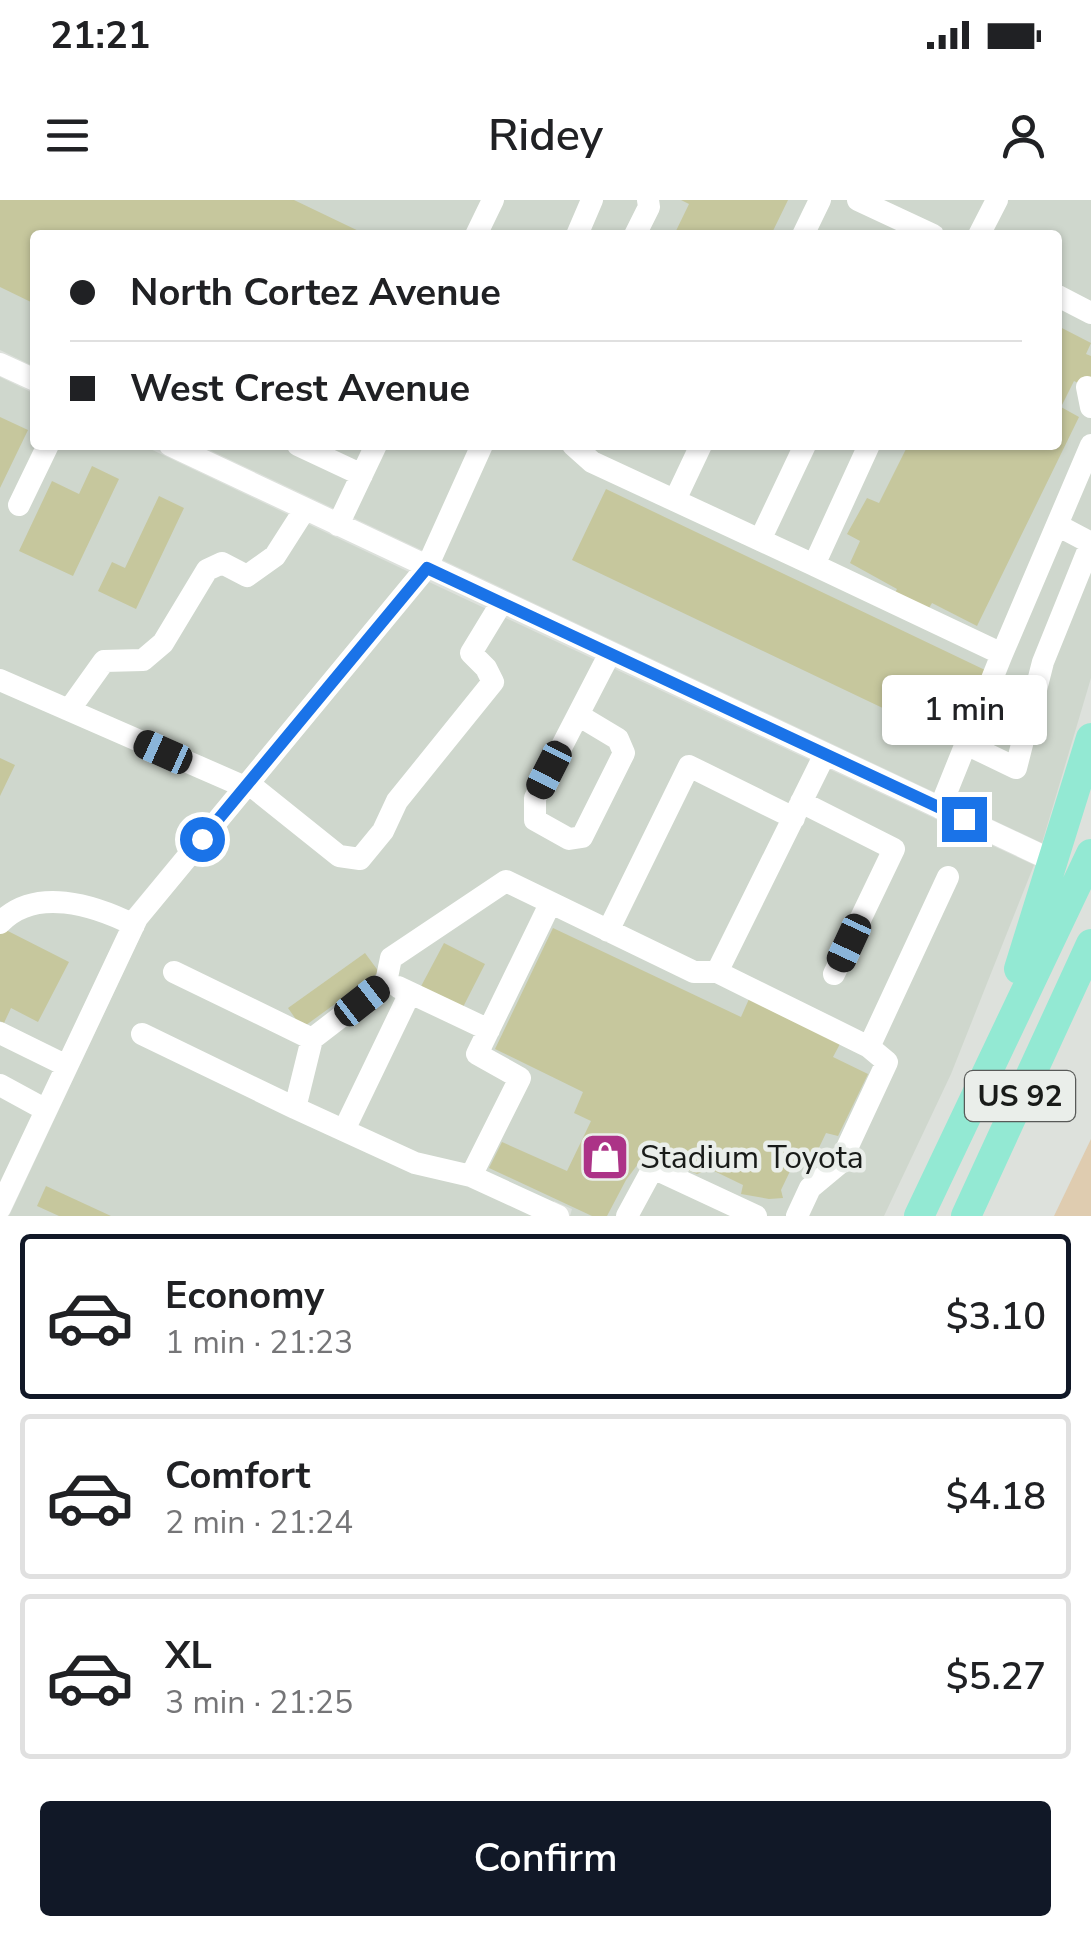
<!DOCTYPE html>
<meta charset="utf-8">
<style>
:root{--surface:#fff;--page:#f2f2f2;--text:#202124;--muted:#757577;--line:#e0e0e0;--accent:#111827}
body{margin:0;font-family:"Nunito Sans",sans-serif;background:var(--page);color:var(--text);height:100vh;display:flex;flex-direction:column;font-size:38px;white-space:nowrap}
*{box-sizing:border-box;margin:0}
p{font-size:32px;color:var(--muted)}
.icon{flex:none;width:55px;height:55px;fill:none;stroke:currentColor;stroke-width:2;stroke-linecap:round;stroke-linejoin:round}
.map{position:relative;height:1016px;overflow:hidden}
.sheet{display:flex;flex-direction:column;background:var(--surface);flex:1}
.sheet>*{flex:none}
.hud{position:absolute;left:30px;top:30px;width:1032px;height:220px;border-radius:10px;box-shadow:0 2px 8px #0004;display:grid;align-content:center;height:220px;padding:0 40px;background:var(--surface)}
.end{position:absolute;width:45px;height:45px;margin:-22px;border:12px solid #1a73e8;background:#fff;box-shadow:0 0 0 5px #fff}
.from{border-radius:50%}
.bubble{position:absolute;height:70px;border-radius:10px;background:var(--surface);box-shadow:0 2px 8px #0004;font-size:32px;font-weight:600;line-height:70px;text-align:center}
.car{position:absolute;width:30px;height:60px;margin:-30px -15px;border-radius:12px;box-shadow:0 0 8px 2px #0007;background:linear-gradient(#222 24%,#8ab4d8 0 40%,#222 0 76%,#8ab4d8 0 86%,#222 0)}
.hud b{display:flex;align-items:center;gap:35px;height:95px;font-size:38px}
.hud b+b{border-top:2px solid var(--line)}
.hud i{width:25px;height:25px;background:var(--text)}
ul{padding:18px 0 0;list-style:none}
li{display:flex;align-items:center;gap:30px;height:165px;margin:0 20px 15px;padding:0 20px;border:5px solid var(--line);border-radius:10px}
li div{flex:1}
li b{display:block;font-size:38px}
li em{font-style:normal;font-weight:600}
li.active{border-color:var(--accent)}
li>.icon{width:90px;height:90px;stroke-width:1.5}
.action{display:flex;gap:20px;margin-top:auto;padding:20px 40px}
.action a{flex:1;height:115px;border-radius:10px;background:var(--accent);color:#fff;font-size:40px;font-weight:600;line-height:115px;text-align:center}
.status{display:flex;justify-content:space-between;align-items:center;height:70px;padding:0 50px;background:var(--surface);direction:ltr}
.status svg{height:28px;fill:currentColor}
header{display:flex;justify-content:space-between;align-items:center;height:130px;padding:0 40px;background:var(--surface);font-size:45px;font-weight:600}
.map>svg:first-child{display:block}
.built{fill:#cfd7cd}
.green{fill:#dfccb0}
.building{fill:#c6c79d}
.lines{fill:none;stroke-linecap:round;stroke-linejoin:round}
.minor{stroke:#fff;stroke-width:22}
.major{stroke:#93e9d3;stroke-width:30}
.route{stroke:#1a73e8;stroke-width:12}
.labels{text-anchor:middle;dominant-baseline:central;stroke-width:9;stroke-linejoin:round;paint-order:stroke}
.shield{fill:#eaeeea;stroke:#585a58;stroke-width:2.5}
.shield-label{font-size:30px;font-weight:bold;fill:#191b19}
.poi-label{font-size:32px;fill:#191b19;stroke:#eaeeea;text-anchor:start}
</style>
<div class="status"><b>21:21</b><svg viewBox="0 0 49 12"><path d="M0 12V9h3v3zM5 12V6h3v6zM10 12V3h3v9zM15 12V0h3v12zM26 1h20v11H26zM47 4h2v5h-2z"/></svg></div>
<header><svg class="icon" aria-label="menu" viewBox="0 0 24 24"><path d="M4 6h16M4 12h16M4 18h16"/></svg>Ridey<svg class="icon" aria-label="person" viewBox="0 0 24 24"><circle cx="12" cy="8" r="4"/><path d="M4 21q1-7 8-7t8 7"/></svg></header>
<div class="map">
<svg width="1091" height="1016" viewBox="0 0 1091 1016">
<rect width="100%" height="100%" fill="#dde1dc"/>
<path class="built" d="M0 0H1091V478L1042 643 199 245H1058V35H35V167L0 150Z
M0 177 35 194V245H142L409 372 129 710 0 984Z
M429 382 1034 665 951 874 884 1016H570L572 1009 554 1001 546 1016H9L146 724Z"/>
<path class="green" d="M1091 939V1016H1054Z"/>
<path class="building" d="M0 0H294L367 35H35V104L0 87Z
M681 0H788L771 35H674L689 4Z
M1058 126 1091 143 1086 154 1091 156V189L1074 181 1061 207 1079 217 977 426 932 403 925 415 893 397 897 389 850 363 860 341 847 334 867 298 879 303 908 245H1058Z
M0 217 28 230 0 288Z
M92 266 119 279 73 376 19 351 52 281 79 294Z
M606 289 985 470 952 541 572 360Z
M159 296 184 308 136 409 98 391 112 362 125 368Z
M0 558 15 565 0 596Z
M0 727 69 762 38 822 11 808 4 823 0 821Z
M553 728 741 817 749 799 841 842 833 857 868 874 838 936 826 933 814 958 792 967 781 990 783 998 769 999 741 994 743 985 710 969 697 974 658 957 638 964 626 980 607 1016H592L489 968 502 942 567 971 591 921 574 913 583 892 495 849Z
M444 743 485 764 460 813 418 792Z
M365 753 379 772 302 828 288 808Z
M46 986 111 1016H59L37 1006Z"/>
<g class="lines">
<path class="minor" d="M858 0 933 35
M476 35 493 0
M577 35 592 0
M635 35 649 7 648 0
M803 35 820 0
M979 35 997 0
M1058 96 1091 113
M0 164 35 180
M1087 187 1091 207
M170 245 1051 660
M298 245 362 275
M573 245 592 262 814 365
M869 245 814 365 1002 454 1091 245
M675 300 701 245
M19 305 48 245
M338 325 376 245
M760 340 805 245
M0 480 245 587
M69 510 104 461 143 460 163 443 207 370 222 363 247 376 275 356 305 309
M578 515 618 539 624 553 582 637 569 639 535 620V598L610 453
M966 544 1016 568 1043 462 1091 343 1057 325
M825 554 717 772 869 847
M248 583 339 656 360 659 383 631 397 601 493 482 486 468 471 453 502 402
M801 602 894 649 834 774
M940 608 1002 454
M0 723C35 686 94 705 134 725
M608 731 689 566 794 618
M174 772 312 839 386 782 391 758 506 681 694 772H717
M398 787 489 830
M0 833 67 866
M142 834 295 908 312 839
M0 885 46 910
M295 908 415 963 471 976 558 1016
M344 930 410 793
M471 976 520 878 477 854 550 704
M0 1008 137 718 427 367 482 245
M627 1016 653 968 756 1016
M797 1016 810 988 840 963 887 862 869 847 948 677"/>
<path class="major" d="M1019 769 1091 538
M919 1016 1091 654
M966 1016 1091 744"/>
</g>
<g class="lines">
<path class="route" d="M202 639 427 368 964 619"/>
</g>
<defs>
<g id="shop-square" transform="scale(2.5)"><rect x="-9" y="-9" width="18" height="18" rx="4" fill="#ac3387" stroke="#eaeeea"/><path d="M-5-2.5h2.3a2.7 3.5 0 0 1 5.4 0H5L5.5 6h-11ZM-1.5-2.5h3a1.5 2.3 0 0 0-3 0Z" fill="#fff"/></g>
</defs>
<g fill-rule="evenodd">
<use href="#shop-square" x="605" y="957"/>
</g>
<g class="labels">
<rect class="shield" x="965" y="871" width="110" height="50" rx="8"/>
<g class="shield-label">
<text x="1020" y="896">US 92</text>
</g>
<g class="poi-label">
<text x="640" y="957">Stadium Toyota</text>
</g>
</g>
</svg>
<i class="end from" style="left:202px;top:639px"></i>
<i class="end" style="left:964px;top:619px"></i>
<div class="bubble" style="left:882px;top:475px;width:165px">1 min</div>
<i class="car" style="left:163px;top:552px;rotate:294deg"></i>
<i class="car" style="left:549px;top:570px;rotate:207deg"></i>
<i class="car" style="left:849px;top:743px;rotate:205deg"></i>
<i class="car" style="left:362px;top:801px;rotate:52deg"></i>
<div class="hud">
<b><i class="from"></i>North Cortez Avenue</b>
<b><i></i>West Crest Avenue</b>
</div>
</div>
<section class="sheet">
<ul>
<li class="active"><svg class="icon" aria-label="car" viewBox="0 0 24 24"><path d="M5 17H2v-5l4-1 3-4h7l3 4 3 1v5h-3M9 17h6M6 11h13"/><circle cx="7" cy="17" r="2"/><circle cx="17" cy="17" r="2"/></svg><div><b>Economy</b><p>1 min · 21:23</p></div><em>$3.10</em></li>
<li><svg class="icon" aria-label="car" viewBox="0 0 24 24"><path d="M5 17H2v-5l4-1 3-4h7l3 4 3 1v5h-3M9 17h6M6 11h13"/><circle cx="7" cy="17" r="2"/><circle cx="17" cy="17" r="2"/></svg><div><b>Comfort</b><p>2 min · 21:24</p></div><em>$4.18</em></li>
<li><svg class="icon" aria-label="car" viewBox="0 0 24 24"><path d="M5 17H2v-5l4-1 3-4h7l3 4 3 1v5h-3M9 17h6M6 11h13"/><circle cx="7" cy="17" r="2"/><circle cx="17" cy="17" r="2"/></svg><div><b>XL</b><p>3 min · 21:25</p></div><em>$5.27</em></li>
</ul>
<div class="action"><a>Confirm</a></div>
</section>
